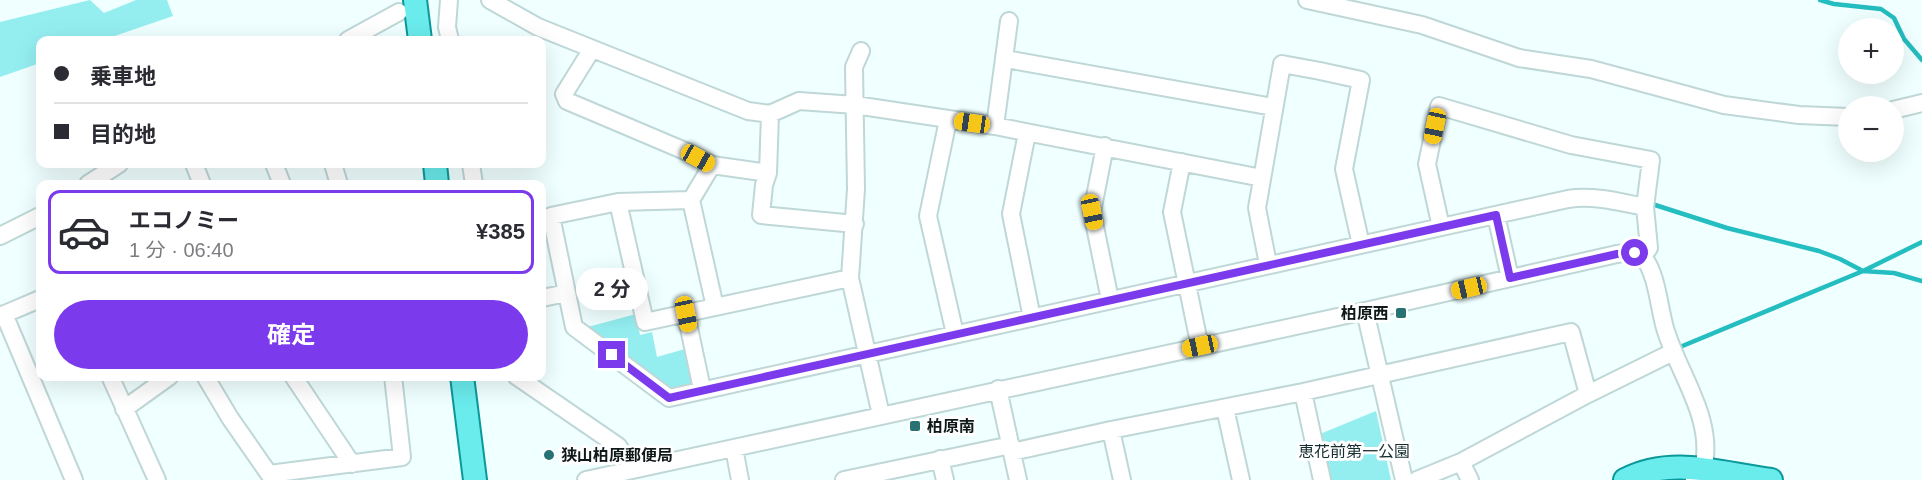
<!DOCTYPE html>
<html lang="ja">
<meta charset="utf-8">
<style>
:root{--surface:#fff;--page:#f7f7f7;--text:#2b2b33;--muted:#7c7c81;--line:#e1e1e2;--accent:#7c3aed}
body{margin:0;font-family:Helvetica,"Noto Sans JP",sans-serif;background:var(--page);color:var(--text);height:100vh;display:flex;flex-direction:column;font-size:22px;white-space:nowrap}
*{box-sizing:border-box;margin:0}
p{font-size:20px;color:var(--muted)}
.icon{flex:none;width:33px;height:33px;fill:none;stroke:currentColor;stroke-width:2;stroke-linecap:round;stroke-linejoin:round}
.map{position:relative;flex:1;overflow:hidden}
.panel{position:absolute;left:36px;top:180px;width:510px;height:201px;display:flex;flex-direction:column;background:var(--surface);border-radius:12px;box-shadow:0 6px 24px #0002}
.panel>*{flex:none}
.banner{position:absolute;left:36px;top:36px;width:510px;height:132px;border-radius:12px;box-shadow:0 6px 24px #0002;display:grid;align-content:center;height:132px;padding:0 18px;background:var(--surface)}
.controls{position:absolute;left:1838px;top:18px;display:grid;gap:12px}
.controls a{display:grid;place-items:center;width:66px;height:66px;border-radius:50%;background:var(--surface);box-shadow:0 6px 24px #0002;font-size:30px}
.end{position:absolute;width:27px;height:27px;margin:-14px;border:8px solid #7c3aed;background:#fff;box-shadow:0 0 0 3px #fff}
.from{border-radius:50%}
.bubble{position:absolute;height:42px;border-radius:21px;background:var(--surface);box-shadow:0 6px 24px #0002;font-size:20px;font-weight:700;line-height:42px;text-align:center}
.car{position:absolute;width:18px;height:36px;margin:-18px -9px;border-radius:8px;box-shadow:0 0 4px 2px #0007;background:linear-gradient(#f5c518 24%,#345 0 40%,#f5c518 0 76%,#345 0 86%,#f5c518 0)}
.banner b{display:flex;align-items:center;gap:21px;height:57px;font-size:22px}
.banner b+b{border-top:2px solid var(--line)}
.banner i{width:15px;height:15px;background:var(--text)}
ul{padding:10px 0 0;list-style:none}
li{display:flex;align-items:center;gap:18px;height:84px;margin:0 12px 9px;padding:0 6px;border:3px solid var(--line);border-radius:12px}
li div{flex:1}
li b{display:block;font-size:22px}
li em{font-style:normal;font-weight:700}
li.selected{border-color:var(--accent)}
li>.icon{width:54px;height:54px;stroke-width:1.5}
.cta{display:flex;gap:12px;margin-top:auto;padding:12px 18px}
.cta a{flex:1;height:69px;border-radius:36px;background:var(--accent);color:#fff;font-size:24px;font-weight:700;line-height:69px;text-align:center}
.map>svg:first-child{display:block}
.green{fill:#94eef0}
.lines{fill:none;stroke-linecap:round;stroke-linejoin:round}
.stream{stroke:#24bdc0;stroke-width:4.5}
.minor-casing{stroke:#bfd7d7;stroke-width:20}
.major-casing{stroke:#0a989a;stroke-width:26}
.minor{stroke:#fff;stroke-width:16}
.major{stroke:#6aebec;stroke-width:22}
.route{stroke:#7c3aed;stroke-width:8}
.poi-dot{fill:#287274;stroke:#fff;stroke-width:2}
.labels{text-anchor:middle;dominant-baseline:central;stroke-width:6;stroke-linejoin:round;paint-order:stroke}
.poi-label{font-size:16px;font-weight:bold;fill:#101919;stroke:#fff;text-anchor:start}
.park-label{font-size:16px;fill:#172e2f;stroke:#fff}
</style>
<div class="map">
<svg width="1922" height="480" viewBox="0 0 1922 480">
<rect width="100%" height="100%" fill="#f0ffff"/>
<path class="green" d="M90 0 104 13 136 0H167L173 16 103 40H40V63L0 77V22Z
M636 314 640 335 652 332 657 357 685 349 692 384 669 390 584 328Z
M1376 411 1391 480H1329L1320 434Z"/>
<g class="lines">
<path class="stream" d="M1820 0 1834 4 1881 9 1894 18 1904 39 1922 60
M1652 204 1727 228 1819 251 1840 259 1863 271 1894 273 1922 281
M1680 347 1863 271 1922 242"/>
<g class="minor-casing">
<path id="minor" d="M449 0 447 27 450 40
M490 0 538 27 748 111 770 114 799 101 855 105 995 126 1262 178
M1307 0 1422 25 1519 58 1591 69 1724 105 1799 115 1848 117
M348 40 399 12
M592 49 564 94 567 101 685 151 712 165
M861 51 854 67 856 189 850 278 881 415
M1006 59 1273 107
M1893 110 1922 103
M948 120 928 216 955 334
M995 126 1009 21
M1027 133 1011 214 1032 318
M1105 146 1092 212 1110 300
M1182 162 1172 212 1200 347
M194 164 202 184
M274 164 282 184
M333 164 339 184
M471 164 474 184
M768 173 764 185 761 215 855 224
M88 184 119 164
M691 200 618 202 551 216 574 327 669 398 1568 199C1594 195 1619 202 1645 207
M618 202 645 322 850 278
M1496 215 1510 278
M1441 227 1427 164 1439 106 1571 145 1651 160 1645 207 1649 248 1643 256
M0 236 40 216
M1268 264 1257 208 1282 64 1320 71 1361 80 1344 169 1361 245
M542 298 567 293
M715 307 691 200 712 165 768 173 770 114
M1365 311 1404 480
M4 314 74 480
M686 314 702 389
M0 316 40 299
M110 376 157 480
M205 376 230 418 269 474 402 457 393 376
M293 376 352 464
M516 376 618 446 634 469
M998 389 1018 480
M1303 392 1322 480
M1588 394 1673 352
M1225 408 1241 480
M124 409 170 376
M1111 430 1122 480
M734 448 740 480
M1012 452 1111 430 1303 392 1571 332 1588 394 1461 462 1417 480
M940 459 945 480
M1461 462 1470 480
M586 480 1365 311 1617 254C1625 253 1637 250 1643 257 1657 273 1659 308 1665 328 1678 373 1713 416 1704 465 1703 471 1698 476 1694 480
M844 480 1011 445"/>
</g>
<g class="major-casing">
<path id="major" d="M415 0 420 40
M435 164 437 184
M462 376 475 480
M1625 480C1672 455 1722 474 1771 480"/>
</g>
<use href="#minor" class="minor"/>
<use href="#major" class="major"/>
</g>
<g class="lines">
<path class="route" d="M612 355 669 398 1496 215 1510 278 1617 254 1635 253"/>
</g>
<g class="poi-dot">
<rect x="1395" y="307" width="12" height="12" rx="3"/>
<rect x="909" y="420" width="12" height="12" rx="3"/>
<circle cx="549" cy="455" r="6"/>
</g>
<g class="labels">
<g class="poi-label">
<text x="1389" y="313" text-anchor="end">柏原西</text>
<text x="927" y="426">柏原南</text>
<text x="561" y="455">狭山柏原郵便局</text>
</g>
<g class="park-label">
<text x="1354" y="451">恵花前第一公園</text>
</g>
</g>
</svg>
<div class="controls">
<a>+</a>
<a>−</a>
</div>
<i class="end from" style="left:1635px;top:253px"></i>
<i class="end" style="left:612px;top:355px"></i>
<div class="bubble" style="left:576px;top:268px;width:72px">2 分</div>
<i class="car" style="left:972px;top:123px;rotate:278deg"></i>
<i class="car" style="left:1435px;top:126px;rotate:192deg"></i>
<i class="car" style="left:698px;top:158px;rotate:119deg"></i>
<i class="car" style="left:1092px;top:212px;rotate:168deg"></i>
<i class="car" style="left:1469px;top:288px;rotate:257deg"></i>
<i class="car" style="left:686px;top:314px;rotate:168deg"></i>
<i class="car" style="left:1200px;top:346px;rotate:258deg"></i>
<div class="banner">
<b><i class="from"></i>乗車地</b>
<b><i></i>目的地</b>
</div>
<section class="panel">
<ul>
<li class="selected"><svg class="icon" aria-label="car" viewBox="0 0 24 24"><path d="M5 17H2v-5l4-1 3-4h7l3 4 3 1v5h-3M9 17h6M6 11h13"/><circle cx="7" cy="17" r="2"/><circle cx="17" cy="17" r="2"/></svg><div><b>エコノミー</b><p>1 分 · 06:40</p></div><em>¥385</em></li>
</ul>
<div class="cta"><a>確定</a></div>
</section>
</div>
